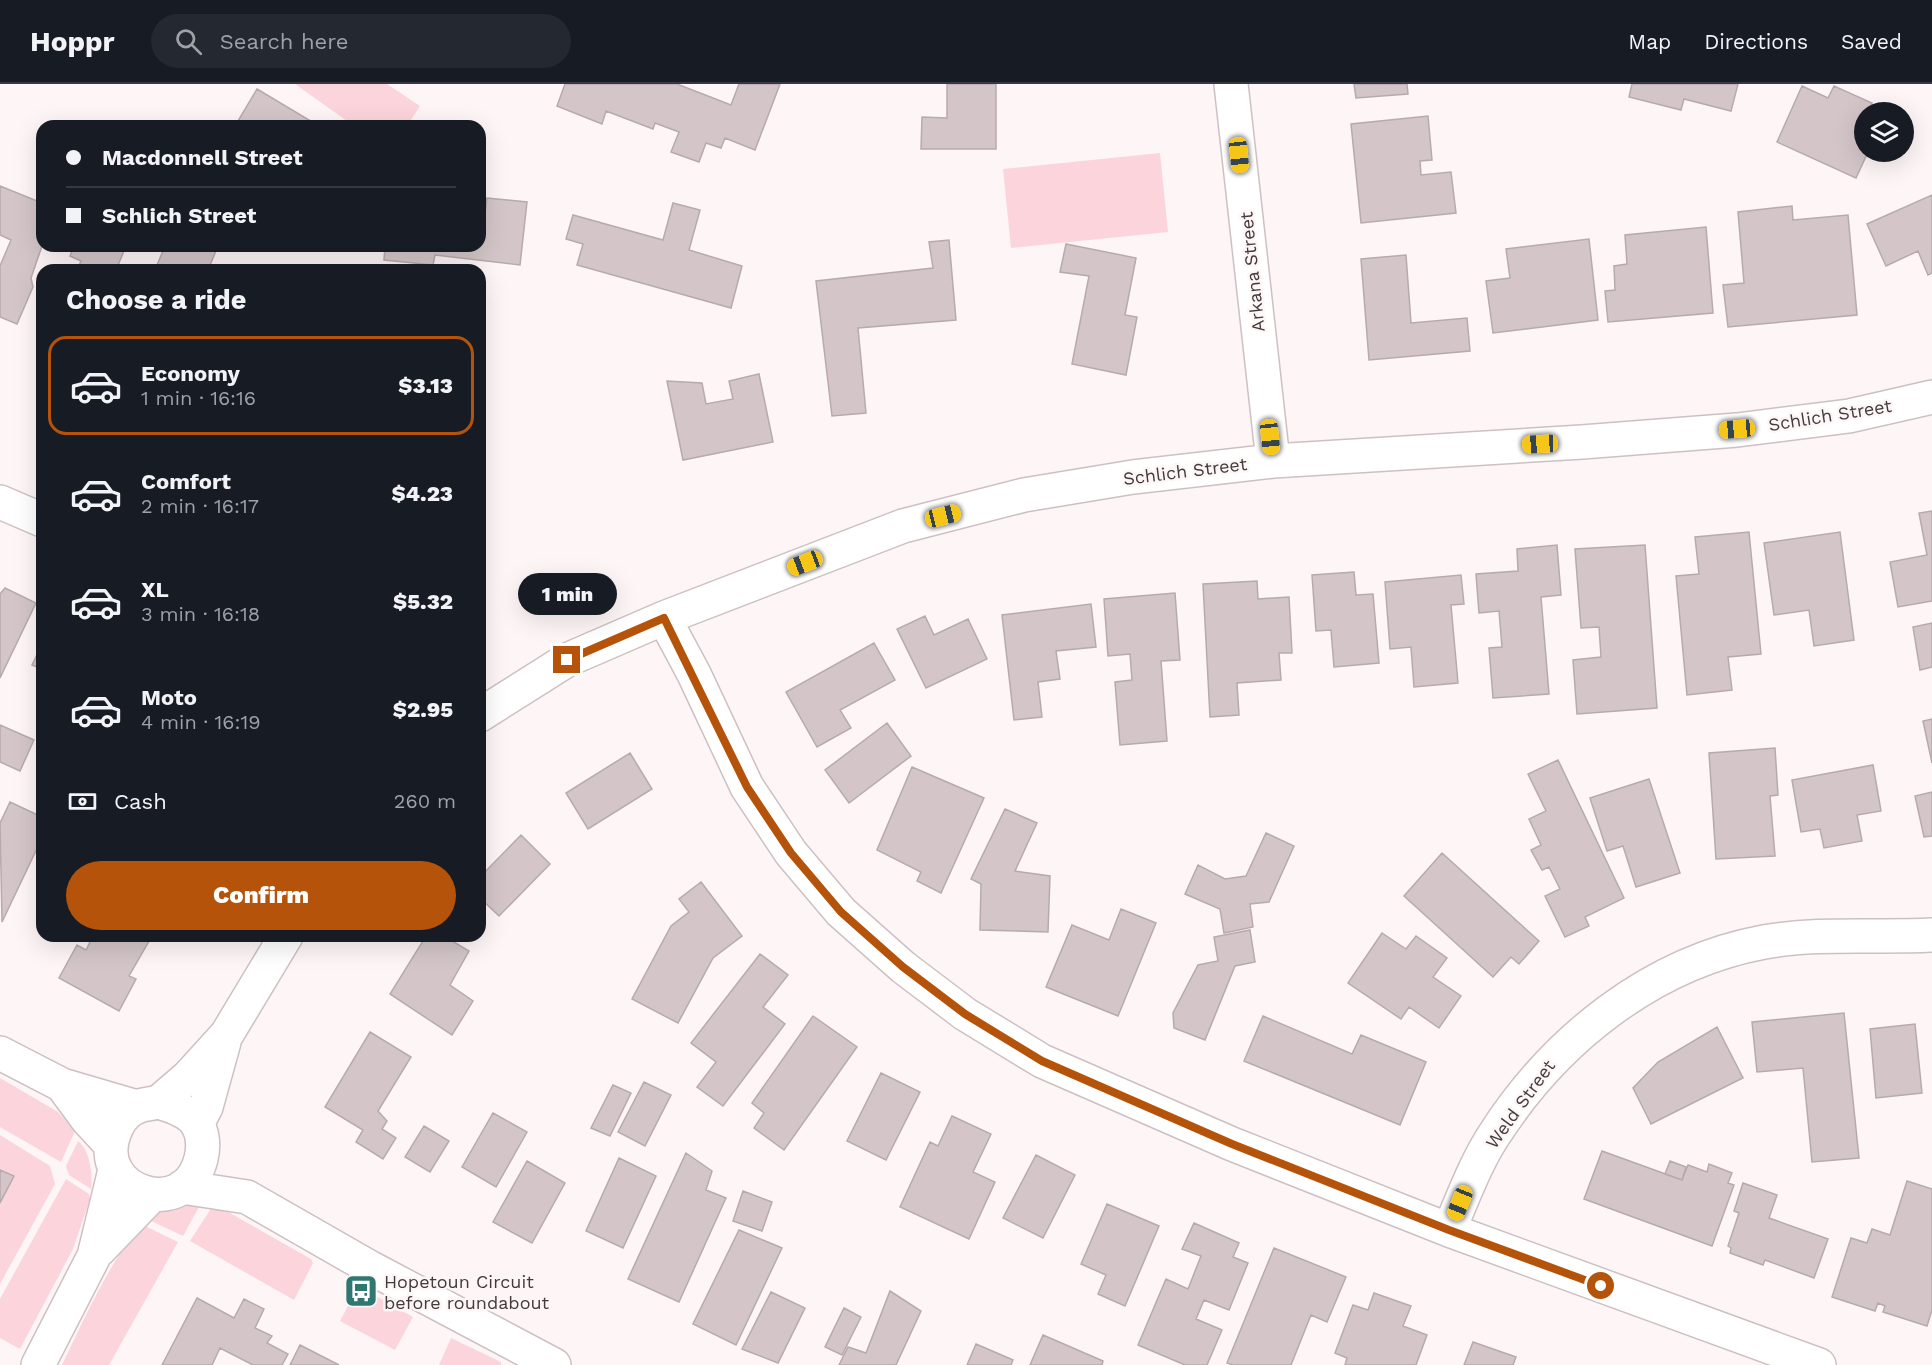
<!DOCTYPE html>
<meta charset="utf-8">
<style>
:root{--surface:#171b24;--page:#242831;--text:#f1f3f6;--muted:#9ea1a6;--line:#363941;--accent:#b45309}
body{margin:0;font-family:"Work Sans",sans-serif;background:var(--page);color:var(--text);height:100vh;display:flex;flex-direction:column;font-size:22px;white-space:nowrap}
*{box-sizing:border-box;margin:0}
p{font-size:20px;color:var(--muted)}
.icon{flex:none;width:33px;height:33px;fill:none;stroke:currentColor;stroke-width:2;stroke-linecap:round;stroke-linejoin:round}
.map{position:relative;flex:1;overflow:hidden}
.drawer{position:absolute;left:36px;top:180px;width:450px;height:678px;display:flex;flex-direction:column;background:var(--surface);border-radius:18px;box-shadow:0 6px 24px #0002}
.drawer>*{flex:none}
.banner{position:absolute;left:36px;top:36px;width:450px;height:132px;border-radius:18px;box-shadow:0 6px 24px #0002;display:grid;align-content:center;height:132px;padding:0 30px;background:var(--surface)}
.controls{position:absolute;left:1854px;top:18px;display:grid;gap:12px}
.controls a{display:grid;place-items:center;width:60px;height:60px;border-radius:50%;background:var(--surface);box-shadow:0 6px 24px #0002;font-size:30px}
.end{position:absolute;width:27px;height:27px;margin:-14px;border:8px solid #b45309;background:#fff;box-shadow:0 0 0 3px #fff}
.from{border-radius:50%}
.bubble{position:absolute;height:42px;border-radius:21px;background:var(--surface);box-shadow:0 6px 24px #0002;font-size:20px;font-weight:800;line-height:42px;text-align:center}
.car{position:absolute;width:18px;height:36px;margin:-18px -9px;border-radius:8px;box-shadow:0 0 4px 2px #0007;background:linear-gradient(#f5c518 24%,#345 0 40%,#f5c518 0 76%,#345 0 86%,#f5c518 0)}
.banner b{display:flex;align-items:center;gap:21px;height:57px;font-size:22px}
.banner b+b{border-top:2px solid var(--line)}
.banner i{width:15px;height:15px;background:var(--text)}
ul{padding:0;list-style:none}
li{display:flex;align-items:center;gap:18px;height:99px;margin:0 12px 9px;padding:0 18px;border:3px solid transparent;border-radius:18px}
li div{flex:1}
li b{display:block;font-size:22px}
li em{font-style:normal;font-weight:800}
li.on{border-color:var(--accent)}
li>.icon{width:54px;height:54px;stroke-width:1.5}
h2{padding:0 30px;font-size:27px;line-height:72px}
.pay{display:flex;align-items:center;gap:15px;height:66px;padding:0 30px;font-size:22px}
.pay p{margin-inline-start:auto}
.primary-button{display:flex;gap:12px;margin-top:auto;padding:12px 30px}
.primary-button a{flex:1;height:69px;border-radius:36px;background:var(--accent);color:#fff;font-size:24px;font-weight:800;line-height:69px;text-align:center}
header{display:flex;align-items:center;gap:36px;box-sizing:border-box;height:84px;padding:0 30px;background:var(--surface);border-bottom:2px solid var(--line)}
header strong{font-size:28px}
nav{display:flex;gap:33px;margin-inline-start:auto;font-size:21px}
.search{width:420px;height:54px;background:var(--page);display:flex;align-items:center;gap:15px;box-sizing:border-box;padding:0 21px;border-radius:33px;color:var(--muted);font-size:22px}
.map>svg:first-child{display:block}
.green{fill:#fbd5db}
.building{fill:#d4c6c8;stroke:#b8aaac;stroke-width:1.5}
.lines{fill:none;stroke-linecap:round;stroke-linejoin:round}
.minor-casing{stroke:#cec0c2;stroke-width:36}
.major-casing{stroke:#cec0c2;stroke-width:36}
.minor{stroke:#fff;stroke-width:33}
.major{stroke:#fff;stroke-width:33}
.route{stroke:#b45309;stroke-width:8}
.labels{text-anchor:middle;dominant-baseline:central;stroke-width:5;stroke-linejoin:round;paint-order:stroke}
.street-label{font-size:18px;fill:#413b3c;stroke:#fef5f6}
.poi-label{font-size:18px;fill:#413b3c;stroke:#fef5f6;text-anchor:start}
</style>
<header>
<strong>Hoppr</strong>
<div class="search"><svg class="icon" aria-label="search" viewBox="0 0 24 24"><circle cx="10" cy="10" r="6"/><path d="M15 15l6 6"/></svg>Search here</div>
<nav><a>Map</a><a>Directions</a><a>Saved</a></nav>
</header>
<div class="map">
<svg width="1932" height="1281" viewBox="0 0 1932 1281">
<rect width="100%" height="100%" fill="#fef5f6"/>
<path class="green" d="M295 0H387L420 22 407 42H354Z
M1160 69 1168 148 1011 164 1003 85Z
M0 994 58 1028 75 1047 61 1078 0 1043Z
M0 1051 50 1082 55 1100 0 1200V1119L13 1093 0 1086Z
M78 1057C90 1066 93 1091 91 1105L69 1091 66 1082Z
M66 1095 89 1110 90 1115 73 1165 20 1265 0 1254V1215Z
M180 1119 200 1121 183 1152 147 1135 163 1125Z
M212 1123 230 1129 311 1175 313 1179 294 1216 190 1157Z
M143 1141 178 1158 109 1281H62C80 1244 114 1167 143 1141Z
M367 1207 413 1233 395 1266 340 1237 351 1216 363 1214Z
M451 1254 501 1278V1281H439Z"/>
<path class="building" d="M565 0H677L731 21 739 0H780L755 66 725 54 721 64 706 59 699 78 671 68 679 48 655 39 653 45 606 27 602 40 557 22Z
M947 0H996V65H921L922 33 947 34Z
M1354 0H1407L1408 10 1356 14Z
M1632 0H1738L1731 27 1684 15 1681 26 1629 13Z
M1802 2 1828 14 1834 2 1872 19 1867 28H1864L1863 37 1864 68H1868L1856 94 1777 58Z
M257 5 319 42H235Z
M1428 32 1432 76 1420 77 1421 91 1451 88 1456 129 1361 139 1351 40Z
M0 102 42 119V162L31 194 33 203 17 240 0 233V182L11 156 0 151Z
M1932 111V189L1928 191 1918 167 1886 182 1867 140Z
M487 114 527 118 520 181 435 171 433 181 384 176 385 162H480V130H485Z
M673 119 700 126 689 166 742 182 731 224 577 181 583 160 566 155 573 131 663 156Z
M1792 122 1793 136 1848 131 1857 231 1728 243 1723 201 1744 199 1738 128Z
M1706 143 1713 229 1608 238 1605 207 1615 206 1614 182 1627 180 1625 151Z
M1589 155 1598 236 1493 249 1486 197 1510 194 1506 165Z
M949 156 956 236 858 244 866 329 832 332 816 197 933 184 929 158Z
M1066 160 1136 174 1125 231 1137 233 1126 291 1072 280 1089 192 1060 188Z
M74 162H126L116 186H77L81 177 70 172Z
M165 162H218L208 186H155Z
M1406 171 1411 239 1467 234 1470 267 1369 276 1361 175Z
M759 290 773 358 683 376 667 297 702 299 706 320 733 315 729 297Z
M1932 427V517L1898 523 1890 478 1927 471 1919 429Z
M1749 448 1761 570 1728 573 1732 606 1687 611 1676 492 1699 490 1695 453Z
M1840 448 1854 556 1814 562 1809 526 1774 531 1764 459Z
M1557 461 1561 511 1541 513 1549 610 1493 614 1489 564 1502 563 1499 527 1479 529 1476 490 1518 487 1517 465Z
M1645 461 1657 624 1577 630 1573 576 1601 573 1599 543 1581 544 1575 465Z
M1354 488 1356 511 1373 510 1379 579 1334 583 1331 546 1316 547 1312 491Z
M1461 491 1464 520 1451 521 1458 599 1414 603 1411 563 1390 565 1385 498Z
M1257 497 1258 515 1289 513 1292 569H1279L1281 596 1237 599 1239 631 1210 633 1203 500Z
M5 504 36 519 0 594V510Z
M1175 509 1180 576 1161 577 1167 657 1120 661 1115 598 1132 596 1130 570 1108 572 1104 515Z
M1091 520 1096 563 1056 567 1060 595 1038 598 1042 633 1014 636 1002 531Z
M925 532 934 551 968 535 987 575 926 604 897 545Z
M1932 539V583L1920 586 1913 543Z
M874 559 895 596 840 626 851 644 817 663 786 608Z
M42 560V585L32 581Z
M1932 635V679L1923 637Z
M887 639 911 672 849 719 825 686Z
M0 641 34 656 20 687 0 678Z
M1775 664 1778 711 1770 712 1775 772 1716 775 1709 669Z
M630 669 652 705 588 745 566 709Z
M1558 676 1624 814 1585 833 1589 842 1565 853 1545 812 1560 805 1549 783 1542 786 1531 766 1541 761 1529 735 1546 727 1528 690Z
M1873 681 1881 727 1857 731 1862 757 1824 764 1820 745 1801 748 1792 696Z
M912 683 984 714 941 809 917 797 921 788 877 766Z
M1649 695 1680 789 1636 803 1623 762 1607 767 1590 714Z
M1932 708V752L1924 753 1915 712Z
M10 718 42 733V754L2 838 0 739Z
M1005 725 1037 739 1015 787 1050 792 1048 848 980 846 981 800 971 795Z
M1266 749 1294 762 1269 818 1250 820 1253 843 1224 849 1220 825 1185 810 1198 781 1225 795 1246 792Z
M521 751 550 780 499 832 480 814V793Z
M1442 769 1539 857 1519 880 1511 873 1493 893 1404 812Z
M701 798 742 852 713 874 678 939 632 915 671 842 689 828 679 815Z
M1121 825 1156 839 1118 932 1046 903 1072 841 1109 856Z
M1250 846 1255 878 1235 882 1205 956 1174 944 1173 929 1198 881 1218 877 1214 853Z
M1382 849 1406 865 1416 852 1447 874 1433 893 1461 912 1439 944 1409 923 1401 935 1348 899Z
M93 852H152L129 892 136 895 119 927 59 894 77 861 86 866Z
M426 852H444L469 867 450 901 473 917 452 951 390 910Z
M760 870 788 891 763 923 785 940 723 1022 697 1003 716 978 691 959Z
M1844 929 1859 1074 1812 1078 1803 984 1757 988 1752 938Z
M813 932 857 963 784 1066 754 1044 764 1029 752 1019Z
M1263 932 1352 970 1361 951 1426 978 1400 1041 1244 977Z
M1915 940 1922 1009 1876 1014 1870 945Z
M1717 943 1743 994 1651 1040 1633 1004 1658 978Z
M370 948 411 973 378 1027 387 1037 382 1045 396 1054 383 1075 356 1058 363 1046 325 1023Z
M881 989 920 1008 886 1076 847 1057Z
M644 998 671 1011 645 1062 618 1048Z
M613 1001 631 1009 610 1052 591 1044Z
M493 1029 527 1048 496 1103 462 1083Z
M952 1032 991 1050 973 1088 995 1098 969 1155 900 1123 930 1058 938 1062Z
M424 1042 449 1057 430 1088 405 1073Z
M1602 1067 1682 1096 1688 1081 1707 1088 1709 1080 1732 1089 1728 1099 1734 1101 1712 1162 1584 1115Z
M686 1069 712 1087 706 1106 726 1114 679 1218 628 1195Z
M1036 1071 1075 1091 1043 1154 1003 1134Z
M619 1074 656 1092 623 1164 586 1147Z
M527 1077 565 1099 532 1159 493 1138Z
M1670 1077 1686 1083 1682 1096 1665 1090Z
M0 1086 14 1092 0 1119Z
M1907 1097 1932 1105V1226L1927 1242 1883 1228 1885 1222 1878 1219 1875 1227 1832 1213 1851 1154 1867 1159 1872 1145 1890 1151Z
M1743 1099 1777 1111 1769 1134 1828 1155 1814 1194 1765 1176 1763 1181 1730 1169 1731 1164 1728 1162 1739 1129 1734 1127Z
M743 1107 772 1118 762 1147 733 1137Z
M1107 1120 1159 1142 1125 1222 1098 1210 1106 1191 1081 1180Z
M1194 1139 1239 1159 1233 1173 1248 1179 1229 1226 1204 1216 1196 1235 1222 1246 1207 1281H1185L1138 1261 1166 1195 1188 1205 1201 1172 1182 1165Z
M739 1146 782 1164 736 1261 693 1240Z
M1274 1164 1346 1193 1327 1238 1311 1231 1291 1281H1233L1227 1279Z
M890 1207 921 1227 896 1281H839L848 1263 866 1269Z
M771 1208 805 1224 778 1279 742 1265Z
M1374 1209 1411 1222 1403 1242 1427 1251 1416 1281H1345L1347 1274 1335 1269 1353 1221 1368 1226Z
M197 1214 234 1234 244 1215 264 1225 255 1244 272 1252 267 1259 288 1270 282 1281H253L220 1264 212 1281H162Z
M844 1224 861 1233 842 1271 825 1263Z
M1043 1251 1103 1277 1102 1281H1030Z
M1473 1258 1516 1273 1513 1281H1464Z
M976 1260 1013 1276 1011 1281H967Z
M300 1261 339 1281H290Z"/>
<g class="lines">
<g class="minor-casing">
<path id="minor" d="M1231 0 1273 377
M0 418 42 436
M664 534 694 590 747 703 791 769 841 828 903 883 965 930 1042 977 1232 1060 1449 1146 1819 1281
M480 631 567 576 664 534 903 442 1024 411 1133 393 1273 377 1582 358 1737 346 1849 332 1932 313
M159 1018 188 993 227 950 286 852
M197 1040 206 1023 224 958
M1449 1146C1463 1114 1475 1080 1494 1051 1555 956 1651 879 1764 858 1819 848 1876 854 1932 851
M99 1166 152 1111
M38 1281 94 1172 115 1086"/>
</g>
<g class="major-casing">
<path id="major" d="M0 969 62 1001 137 1023
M62 1001 87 1035 110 1060
M159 1018C172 1022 191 1028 198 1041 208 1061 201 1090 183 1103 162 1118 128 1109 116 1086 104 1066 115 1033 136 1023 143 1020 152 1020 159 1018Z
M182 1103 247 1113 371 1184 554 1281"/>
</g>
<use href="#minor" class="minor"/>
<use href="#major" class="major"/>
</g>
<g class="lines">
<path class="route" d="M567 576 664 534 747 703 791 769 841 828 903 883 965 930 1042 977 1232 1060 1449 1146 1601 1202"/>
</g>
<defs>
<g id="bus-square" transform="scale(1.725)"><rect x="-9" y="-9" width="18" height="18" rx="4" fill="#2f7771" stroke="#fef5f6"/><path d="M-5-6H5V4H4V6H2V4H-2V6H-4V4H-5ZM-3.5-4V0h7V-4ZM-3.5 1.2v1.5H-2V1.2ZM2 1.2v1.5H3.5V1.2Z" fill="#fff"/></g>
</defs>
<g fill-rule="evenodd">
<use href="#bus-square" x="361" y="1207"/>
</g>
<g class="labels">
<g class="street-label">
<text transform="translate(1252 188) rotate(-96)">Arkana Street</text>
<text transform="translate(1830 331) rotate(-9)">Schlich Street</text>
<text transform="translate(1185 387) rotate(-7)">Schlich Street</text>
<text transform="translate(1520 1020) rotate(-54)">Weld Street</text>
</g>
<g class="poi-label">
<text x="384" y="1197">Hopetoun Circuit<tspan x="384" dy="21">before roundabout</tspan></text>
</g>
</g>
</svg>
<div class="controls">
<a><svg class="icon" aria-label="layers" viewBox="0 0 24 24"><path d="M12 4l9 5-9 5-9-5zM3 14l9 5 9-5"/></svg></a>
</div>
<i class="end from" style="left:1601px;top:1202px"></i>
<i class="end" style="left:567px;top:576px"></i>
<div class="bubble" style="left:518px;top:489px;width:99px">1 min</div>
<i class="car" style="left:1239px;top:71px;rotate:174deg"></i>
<i class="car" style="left:1737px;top:345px;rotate:265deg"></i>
<i class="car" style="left:1270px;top:353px;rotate:174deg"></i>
<i class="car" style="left:1540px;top:360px;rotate:267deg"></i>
<i class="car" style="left:943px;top:432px;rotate:76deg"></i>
<i class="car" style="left:805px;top:479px;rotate:249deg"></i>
<i class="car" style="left:1460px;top:1119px;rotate:202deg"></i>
<div class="banner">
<b><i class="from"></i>Macdonnell Street</b>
<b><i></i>Schlich Street</b>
</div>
<section class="drawer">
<h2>Choose a ride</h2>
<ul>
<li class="on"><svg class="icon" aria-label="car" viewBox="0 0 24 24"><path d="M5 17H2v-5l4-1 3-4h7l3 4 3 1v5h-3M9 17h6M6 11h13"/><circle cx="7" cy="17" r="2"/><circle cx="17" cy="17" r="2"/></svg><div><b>Economy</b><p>1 min · 16:16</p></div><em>$3.13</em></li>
<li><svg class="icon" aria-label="car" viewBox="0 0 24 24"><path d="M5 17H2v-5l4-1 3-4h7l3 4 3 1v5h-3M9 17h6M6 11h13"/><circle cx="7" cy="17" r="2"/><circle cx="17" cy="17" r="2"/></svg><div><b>Comfort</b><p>2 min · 16:17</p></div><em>$4.23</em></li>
<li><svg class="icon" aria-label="car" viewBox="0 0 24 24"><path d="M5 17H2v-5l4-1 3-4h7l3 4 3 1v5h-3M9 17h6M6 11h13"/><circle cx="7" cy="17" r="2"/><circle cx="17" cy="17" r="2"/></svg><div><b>XL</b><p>3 min · 16:18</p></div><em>$5.32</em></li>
<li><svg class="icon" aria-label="car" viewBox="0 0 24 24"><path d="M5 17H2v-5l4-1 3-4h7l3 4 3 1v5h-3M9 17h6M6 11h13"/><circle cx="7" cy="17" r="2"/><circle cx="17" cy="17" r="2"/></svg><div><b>Moto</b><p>4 min · 16:19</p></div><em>$2.95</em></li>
</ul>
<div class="pay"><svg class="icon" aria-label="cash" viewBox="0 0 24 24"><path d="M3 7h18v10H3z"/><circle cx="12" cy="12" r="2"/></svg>Cash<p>260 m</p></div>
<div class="primary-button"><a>Confirm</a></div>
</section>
</div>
